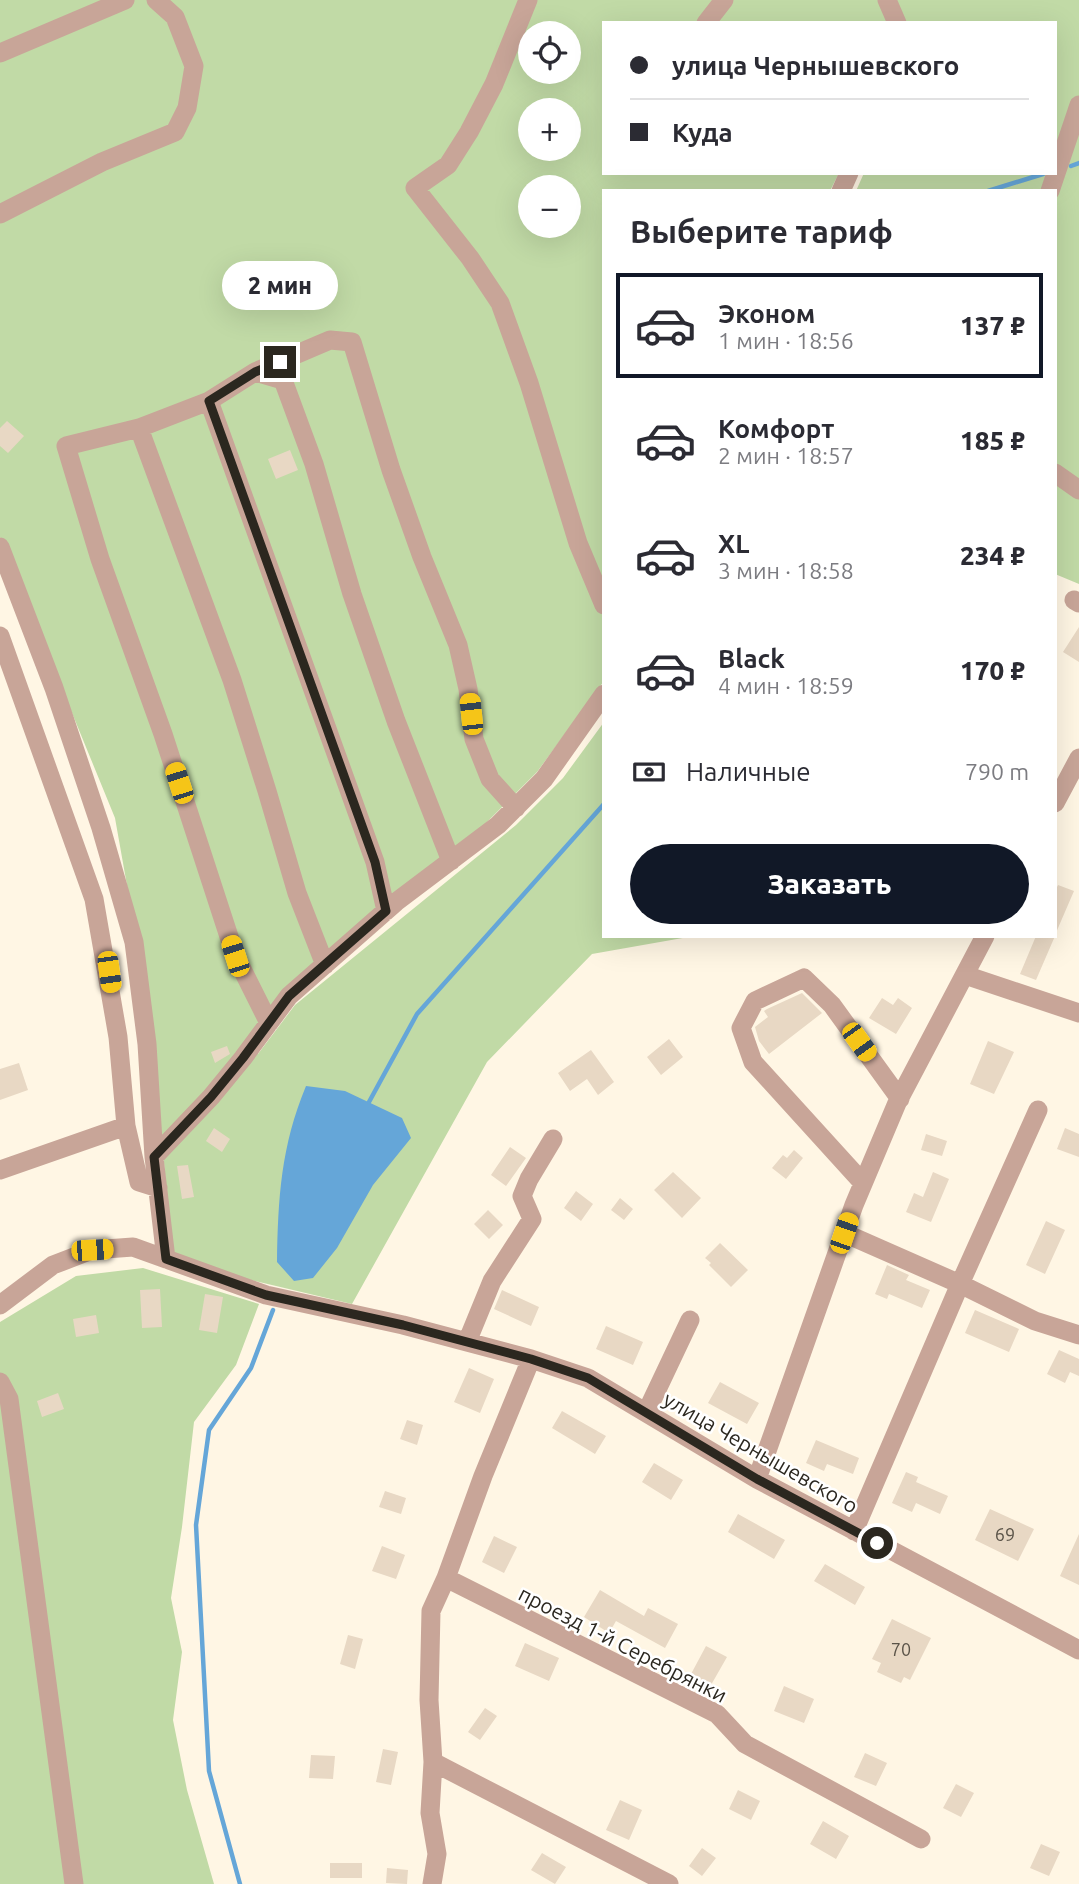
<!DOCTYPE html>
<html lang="ru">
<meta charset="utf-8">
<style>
:root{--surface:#fff;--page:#f2f2f3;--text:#2b2b33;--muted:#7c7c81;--line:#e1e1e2;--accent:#111827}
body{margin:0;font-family:Ubuntu,sans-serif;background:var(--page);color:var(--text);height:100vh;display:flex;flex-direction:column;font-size:26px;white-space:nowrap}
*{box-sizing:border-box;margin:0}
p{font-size:23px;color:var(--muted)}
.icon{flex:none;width:38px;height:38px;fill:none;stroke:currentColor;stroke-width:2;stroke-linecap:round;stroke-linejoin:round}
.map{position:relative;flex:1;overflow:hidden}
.drawer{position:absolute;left:602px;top:189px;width:455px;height:749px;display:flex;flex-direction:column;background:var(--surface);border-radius:0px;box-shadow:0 7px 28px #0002}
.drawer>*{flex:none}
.banner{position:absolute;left:602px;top:21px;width:455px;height:154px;border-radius:0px;box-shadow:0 7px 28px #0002;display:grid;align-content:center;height:154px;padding:0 28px;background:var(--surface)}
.controls{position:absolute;left:518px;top:21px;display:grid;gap:14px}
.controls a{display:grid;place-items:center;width:63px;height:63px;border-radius:50%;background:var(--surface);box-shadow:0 7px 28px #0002;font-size:35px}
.end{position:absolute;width:32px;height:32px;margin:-16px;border:9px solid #2b271f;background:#fff;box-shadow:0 0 0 4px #fff}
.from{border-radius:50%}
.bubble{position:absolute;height:49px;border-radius:24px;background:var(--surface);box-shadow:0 7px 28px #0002;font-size:23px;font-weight:800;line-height:49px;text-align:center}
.car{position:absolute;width:21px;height:42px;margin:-21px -10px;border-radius:9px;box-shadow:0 0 5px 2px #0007;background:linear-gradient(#f5c518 24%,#345 0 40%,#f5c518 0 76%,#345 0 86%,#f5c518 0)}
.banner b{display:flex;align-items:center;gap:24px;height:66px;font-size:26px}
.banner b+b{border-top:2px solid var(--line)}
.banner i{width:18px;height:18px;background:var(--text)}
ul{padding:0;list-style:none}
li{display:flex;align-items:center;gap:21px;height:105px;margin:0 14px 10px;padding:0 14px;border:4px solid transparent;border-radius:0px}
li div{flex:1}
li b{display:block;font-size:26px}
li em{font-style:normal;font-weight:800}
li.current{border-color:var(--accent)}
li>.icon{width:63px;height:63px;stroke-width:1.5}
h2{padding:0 28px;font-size:32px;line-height:84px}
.pay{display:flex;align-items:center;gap:18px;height:77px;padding:0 28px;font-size:26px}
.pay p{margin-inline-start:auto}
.cta{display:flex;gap:14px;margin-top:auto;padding:14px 28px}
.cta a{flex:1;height:80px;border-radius:42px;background:var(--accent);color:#fff;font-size:28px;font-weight:800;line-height:80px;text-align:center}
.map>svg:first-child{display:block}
.green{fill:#c1daa6;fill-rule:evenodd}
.water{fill:#65a6d8}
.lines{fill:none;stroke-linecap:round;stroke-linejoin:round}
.stream{stroke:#65a6d8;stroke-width:4.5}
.building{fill:#e8d8c4}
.minor{stroke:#c8a598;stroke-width:19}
.route{stroke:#2b271f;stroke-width:9}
.labels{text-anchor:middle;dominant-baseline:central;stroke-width:5;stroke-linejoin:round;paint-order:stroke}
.number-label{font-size:18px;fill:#5a5348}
.street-label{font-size:21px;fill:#2b271f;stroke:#fff}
</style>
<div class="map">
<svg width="1079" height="1884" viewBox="0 0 1079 1884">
<rect width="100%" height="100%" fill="#fff6e4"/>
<path class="green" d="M0 0H1079V584L1055 574V191H856L864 173H1055V23H604V173H839L830 191H604V681L537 772 477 832 260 1028 258 1054 295 1005 516 825 563 778 604 722V936H694L592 954 487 1062 352 1304 238 1277 172 1254 152 1026 115 818 0 537ZM530 33H569V72H530ZM530 110H569V149H530ZM530 187H569V226H530Z
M143 1268 259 1304 236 1365 194 1422 182 1527 171 1598 182 1652 173 1720 187 1790 214 1884H0V1322L76 1276Z"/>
<path class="water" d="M306 1086 345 1091 402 1118 411 1138 373 1185 337 1248 313 1278 294 1281 277 1262C278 1198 281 1146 306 1086Z"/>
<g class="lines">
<path class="stream" d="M1071 166 1079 163
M988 191 1043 174
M369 1102 417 1014 604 804
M240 1884 209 1771 196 1525 209 1430 251 1368 273 1310"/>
</g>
<path class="building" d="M7 421 24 436 8 453 0 446V428Z
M290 450 298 470 276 479 268 459Z
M1079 627V662L1063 652Z
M1058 885 1074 891 1055 935V891Z
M1036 936H1055L1036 980 1020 974Z
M802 993 822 1013 769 1054 759 1041 755 1027 768 1017 764 1011 767 1009Z
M882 998 893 1005 898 998 912 1008 896 1034 869 1018Z
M669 1039 683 1057 661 1075 647 1057Z
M988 1041 1014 1052 994 1094 970 1084Z
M227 1046 230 1054 215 1063 211 1052Z
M591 1050 614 1082 598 1095 587 1079 570 1091 558 1073Z
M19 1063 28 1090 0 1100V1069Z
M214 1128 230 1139 222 1152 206 1141Z
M1065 1128 1079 1134V1157L1057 1149Z
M926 1134 947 1141 942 1156 921 1150Z
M510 1147 526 1158 506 1186 491 1175Z
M794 1150 803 1158 786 1179 772 1168 783 1155 787 1158Z
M188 1165 194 1197 182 1199 177 1166Z
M673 1172 701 1198 682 1218 654 1190Z
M933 1172 949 1179 931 1222 906 1212 914 1193 923 1197Z
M576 1191 593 1204 581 1221 564 1208Z
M620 1198 633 1209 624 1220 611 1210Z
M488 1210 503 1225 489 1239 474 1224Z
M1046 1221 1065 1230 1045 1274 1026 1265Z
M720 1243 748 1270 731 1287 709 1265 711 1263 705 1258Z
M887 1265 909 1275 906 1280 930 1290 922 1308 889 1294 887 1299 875 1294Z
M160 1289 162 1327 142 1328 140 1290Z
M502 1290 539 1307 531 1326 494 1309Z
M205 1294 223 1297 217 1333 199 1330Z
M975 1310 1019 1329 1009 1352 965 1333Z
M96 1315 99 1333 76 1337 73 1319Z
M606 1326 643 1342 633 1365 596 1349Z
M1059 1350 1079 1359V1376L1070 1372 1065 1383 1047 1374Z
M469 1368 494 1379 480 1413 454 1402Z
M720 1382 759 1403 747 1424 708 1403Z
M58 1393 64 1409 42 1417 37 1401Z
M562 1411 606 1436 595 1454 552 1428Z
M407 1420 423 1425 417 1445 400 1439Z
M816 1440 859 1458 853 1474 827 1464 824 1471 806 1463Z
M654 1463 683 1480 671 1500 642 1482Z
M906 1472 918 1477 916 1482 948 1496 940 1514 916 1503 912 1512 892 1503Z
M385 1491 406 1498 401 1514 379 1507Z
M990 1509 1034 1529 1018 1561 975 1540Z
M738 1514 785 1540 774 1559 728 1532Z
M1079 1534V1585L1060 1576Z
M494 1536 517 1547 504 1573 482 1562Z
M382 1546 405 1555 396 1579 372 1571Z
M825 1564 865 1587 855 1605 814 1581Z
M600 1590 644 1616 648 1608 678 1624 665 1648 616 1621 609 1633 584 1617Z
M892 1619 931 1638 910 1680 904 1677 901 1683 877 1672 881 1663 872 1659Z
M348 1635 363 1639 355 1669 340 1664Z
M525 1643 559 1658 549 1681 515 1666Z
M706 1646 727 1657 711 1685 691 1674Z
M784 1686 814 1699 804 1723 774 1711Z
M485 1708 497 1716 480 1740 468 1732Z
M383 1749 398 1752 391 1785 376 1782Z
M865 1753 887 1763 876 1786 854 1777Z
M311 1755 335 1756 333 1779 309 1778Z
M956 1784 974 1793 961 1817 943 1808Z
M738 1790 760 1801 751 1820 729 1809Z
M620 1800 642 1810 629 1840 606 1830Z
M823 1821 849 1836 836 1859 810 1844Z
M1041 1844 1060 1852 1049 1876 1030 1868Z
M702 1848 716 1858 702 1876 689 1866Z
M542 1853 566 1867 555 1884 531 1870Z
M330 1863H362V1878H330Z
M387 1868 408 1870 407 1884 386 1883Z"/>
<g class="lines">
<path class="minor" d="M528 0 494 84 469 132 448 165 415 188 470 258 500 303 529 383 578 543 604 605
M887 0 897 23
M706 23 724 0
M0 53 125 0
M841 191 849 173
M1050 191 1079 105
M0 214 102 162 175 132 187 108 194 66 175 17 156 0
M255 372 330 340 352 342 391 470 422 557 458 645 468 689 474 739 490 779 516 808
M209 401 255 372 283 380 314 464 352 594 396 721 451 861
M139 428 209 401 375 862 386 911
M1055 473 1079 490
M0 547 54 688 101 828 134 942 147 1044 154 1157
M1074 600 1079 603
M0 636 94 899 118 1037 126 1126 139 1182 158 1188
M1055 803 1079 758
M965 975 1079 1013
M269 1023 235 955 163 734 100 559 66 446 139 428 232 680 267 791 297 893 325 965
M0 1170 126 1126
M863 1183 753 1062 741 1028 755 1001 804 978 832 1005 900 1099
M844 1233 960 1284 1035 1321 1079 1335
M166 1259 154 1157 211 1097 243 1058 289 996 396 902 498 825 544 779 604 694
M0 1305 53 1265 92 1250 133 1247 266 1295 403 1325 531 1359 588 1378 757 1479 1079 1650
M467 1342 492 1281 532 1219 522 1196 529 1179 553 1139
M0 1382 9 1399 74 1884
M646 1413 690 1320
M757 1479 854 1205 897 1103 985 936
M854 1531 960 1284 1038 1110
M446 1578 717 1714 745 1744 921 1839
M433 1762 669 1884
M432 1884 437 1854 430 1813 433 1762 429 1700 431 1611 446 1578 483 1476 531 1359"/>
</g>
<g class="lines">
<path class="route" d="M280 362 255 372 209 401 375 862 386 911 289 996 243 1058 211 1097 154 1157 166 1259 266 1295 403 1325 531 1359 588 1378 757 1479 877 1543"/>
</g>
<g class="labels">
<g class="number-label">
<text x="1005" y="1534">69</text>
<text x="901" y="1649">70</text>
</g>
<g class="street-label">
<text transform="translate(761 1452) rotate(30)">улица Чернышевского</text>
<text transform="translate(623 1644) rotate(27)">проезд 1-й Серебрянки</text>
</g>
</g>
</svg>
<div class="controls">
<a><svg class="icon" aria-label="locate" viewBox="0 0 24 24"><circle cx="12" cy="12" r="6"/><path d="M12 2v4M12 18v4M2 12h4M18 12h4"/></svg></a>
<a>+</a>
<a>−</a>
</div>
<i class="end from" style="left:877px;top:1543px"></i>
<i class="end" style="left:280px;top:362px"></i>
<div class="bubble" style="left:222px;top:261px;width:116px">2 мин</div>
<i class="car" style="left:471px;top:714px;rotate:354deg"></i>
<i class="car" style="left:179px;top:783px;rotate:342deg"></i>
<i class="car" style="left:235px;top:956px;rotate:342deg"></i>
<i class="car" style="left:109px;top:972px;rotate:172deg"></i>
<i class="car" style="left:859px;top:1042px;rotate:144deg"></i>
<i class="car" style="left:844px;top:1233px;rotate:19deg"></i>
<i class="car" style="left:92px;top:1250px;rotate:87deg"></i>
<div class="banner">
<b><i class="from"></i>улица Чернышевского</b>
<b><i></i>Куда</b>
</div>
<section class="drawer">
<h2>Выберите тариф</h2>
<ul>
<li class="current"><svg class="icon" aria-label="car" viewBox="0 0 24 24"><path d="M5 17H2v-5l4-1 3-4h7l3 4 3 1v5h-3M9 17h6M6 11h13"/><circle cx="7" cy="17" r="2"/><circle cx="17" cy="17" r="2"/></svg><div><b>Эконом</b><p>1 мин · 18:56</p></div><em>137 ₽</em></li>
<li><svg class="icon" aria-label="car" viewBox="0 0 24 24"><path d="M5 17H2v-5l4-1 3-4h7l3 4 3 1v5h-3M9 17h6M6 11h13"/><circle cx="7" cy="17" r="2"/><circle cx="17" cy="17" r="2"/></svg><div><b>Комфорт</b><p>2 мин · 18:57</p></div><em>185 ₽</em></li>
<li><svg class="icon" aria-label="car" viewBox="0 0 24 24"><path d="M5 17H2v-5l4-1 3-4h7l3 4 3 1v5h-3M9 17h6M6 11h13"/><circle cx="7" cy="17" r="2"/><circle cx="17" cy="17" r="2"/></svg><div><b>XL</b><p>3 мин · 18:58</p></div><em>234 ₽</em></li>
<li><svg class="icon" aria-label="car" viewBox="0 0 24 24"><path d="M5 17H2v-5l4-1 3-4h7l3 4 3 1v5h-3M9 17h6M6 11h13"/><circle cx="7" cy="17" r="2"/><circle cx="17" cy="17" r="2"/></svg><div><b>Black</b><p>4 мин · 18:59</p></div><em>170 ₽</em></li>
</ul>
<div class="pay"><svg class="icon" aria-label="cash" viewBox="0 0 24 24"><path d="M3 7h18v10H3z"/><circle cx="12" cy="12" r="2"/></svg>Наличные<p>790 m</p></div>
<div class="cta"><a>Заказать</a></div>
</section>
</div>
